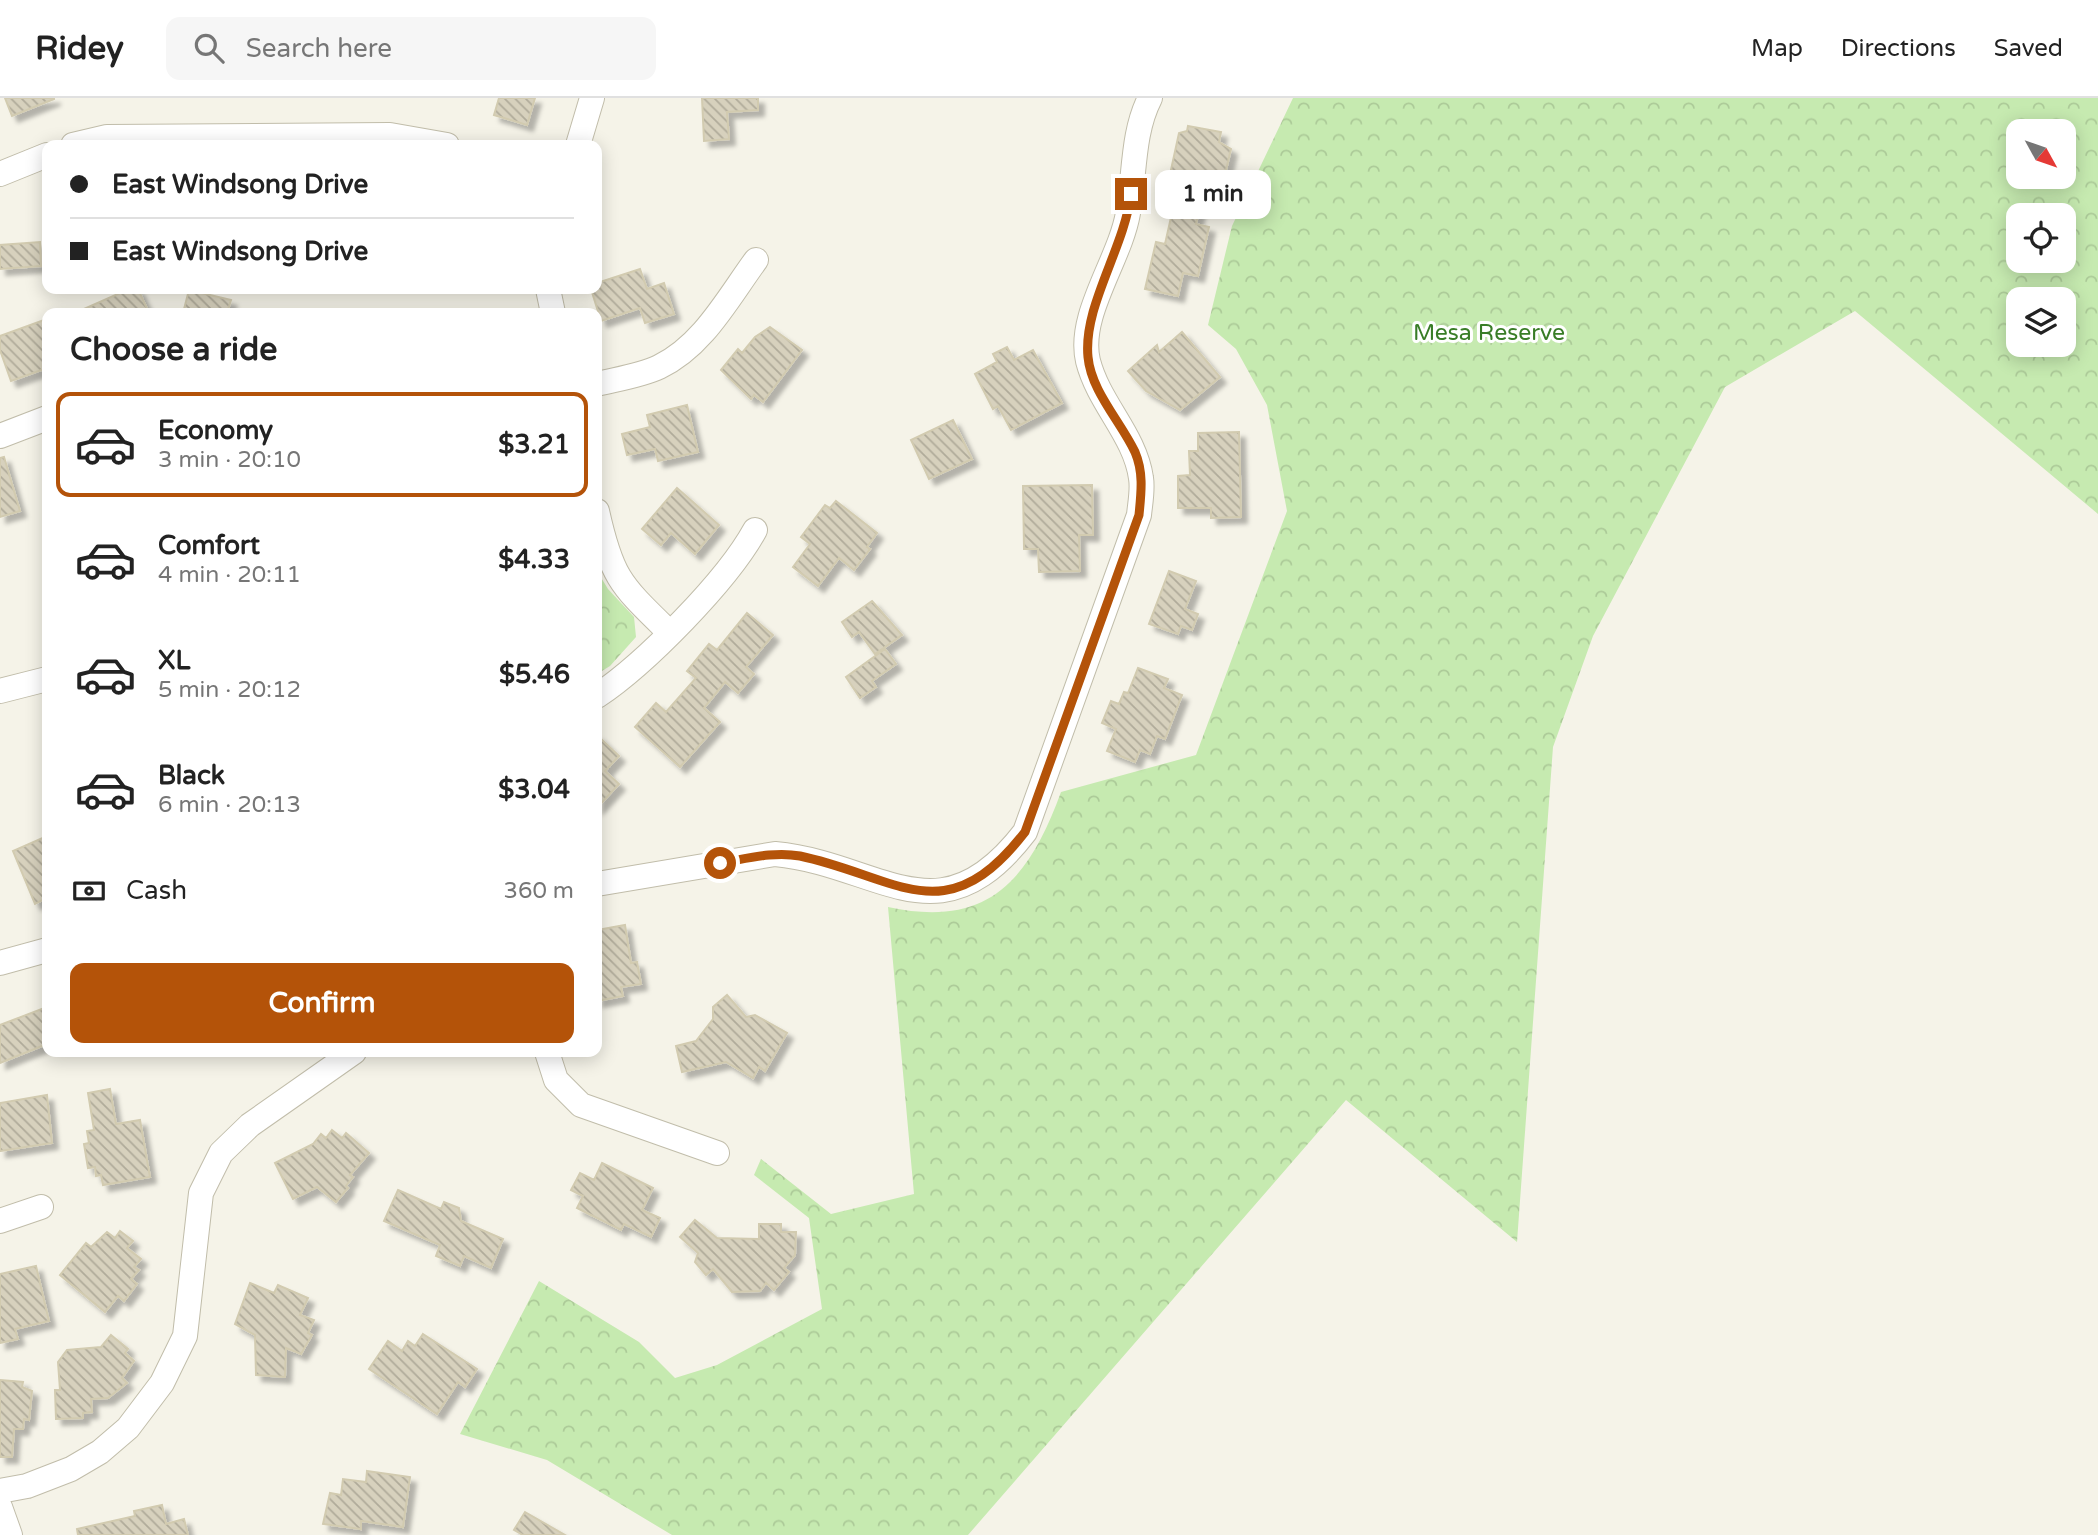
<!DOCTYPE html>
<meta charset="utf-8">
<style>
:root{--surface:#fff;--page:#f6f6f6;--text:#222;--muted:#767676;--line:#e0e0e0;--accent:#b45309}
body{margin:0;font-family:"Varela Round",sans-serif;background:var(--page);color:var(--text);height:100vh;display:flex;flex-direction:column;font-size:26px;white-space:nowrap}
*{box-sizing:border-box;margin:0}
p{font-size:23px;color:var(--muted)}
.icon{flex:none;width:38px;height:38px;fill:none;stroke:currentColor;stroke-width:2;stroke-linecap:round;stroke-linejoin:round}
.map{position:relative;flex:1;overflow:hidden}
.side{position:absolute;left:42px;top:210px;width:560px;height:749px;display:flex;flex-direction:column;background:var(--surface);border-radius:14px;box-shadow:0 4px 18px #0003}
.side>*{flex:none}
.top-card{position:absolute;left:42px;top:42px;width:560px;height:154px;border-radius:14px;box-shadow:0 4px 18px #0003;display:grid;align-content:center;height:154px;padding:0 28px;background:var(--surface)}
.needle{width:46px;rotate:130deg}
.controls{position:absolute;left:2006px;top:21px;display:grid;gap:14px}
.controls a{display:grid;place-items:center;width:70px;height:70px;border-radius:14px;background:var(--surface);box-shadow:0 4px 18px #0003;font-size:35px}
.end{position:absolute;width:32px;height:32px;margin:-16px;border:9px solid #b45309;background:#fff;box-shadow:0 0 0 4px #fff}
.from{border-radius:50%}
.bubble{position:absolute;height:49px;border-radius:14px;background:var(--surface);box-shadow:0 4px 18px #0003;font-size:23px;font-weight:700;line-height:49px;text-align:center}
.top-card b{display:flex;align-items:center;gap:24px;height:66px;font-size:26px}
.top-card b+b{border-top:2px solid var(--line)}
.top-card i{width:18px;height:18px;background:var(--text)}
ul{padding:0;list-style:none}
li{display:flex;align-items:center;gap:21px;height:105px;margin:0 14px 10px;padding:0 14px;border:4px solid transparent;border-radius:14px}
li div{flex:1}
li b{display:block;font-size:26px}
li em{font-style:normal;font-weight:700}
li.on{border-color:var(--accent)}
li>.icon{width:63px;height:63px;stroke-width:1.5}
h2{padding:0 28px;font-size:32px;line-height:84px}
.pay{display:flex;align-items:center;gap:18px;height:77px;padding:0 28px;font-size:26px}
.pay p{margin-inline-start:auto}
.cta{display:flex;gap:14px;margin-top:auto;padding:14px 28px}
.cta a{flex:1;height:80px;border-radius:14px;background:var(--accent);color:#fff;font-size:28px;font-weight:700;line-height:80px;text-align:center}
header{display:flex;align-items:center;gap:42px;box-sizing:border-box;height:98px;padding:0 35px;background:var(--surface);border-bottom:2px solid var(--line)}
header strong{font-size:33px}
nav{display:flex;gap:38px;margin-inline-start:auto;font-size:24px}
.search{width:490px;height:63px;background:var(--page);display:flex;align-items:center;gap:18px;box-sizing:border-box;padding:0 24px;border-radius:14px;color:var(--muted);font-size:26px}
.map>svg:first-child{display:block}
.park{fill:url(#park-crowns);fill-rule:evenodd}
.building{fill:url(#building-back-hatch);stroke:#d2cbb0;stroke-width:2;filter:url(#shadow)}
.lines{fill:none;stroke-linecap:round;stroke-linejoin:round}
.minor-casing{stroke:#c1bdaa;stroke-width:26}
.minor{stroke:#fff;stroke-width:24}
.route{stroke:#b45309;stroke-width:9}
.labels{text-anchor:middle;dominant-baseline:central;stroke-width:6;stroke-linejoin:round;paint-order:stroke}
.park-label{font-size:23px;fill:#397d27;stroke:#fff}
</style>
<header>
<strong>Ridey</strong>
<div class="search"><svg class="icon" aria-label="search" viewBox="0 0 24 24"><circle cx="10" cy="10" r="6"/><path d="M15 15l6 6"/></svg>Search here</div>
<nav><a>Map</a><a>Directions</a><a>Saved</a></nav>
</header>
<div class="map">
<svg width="2098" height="1437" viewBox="0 0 2098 1437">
<defs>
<pattern id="park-crowns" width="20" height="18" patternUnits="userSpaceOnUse" patternTransform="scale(1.75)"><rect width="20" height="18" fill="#c6eab0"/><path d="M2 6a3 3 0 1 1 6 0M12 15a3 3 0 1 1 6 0" fill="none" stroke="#acca98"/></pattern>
<pattern id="building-back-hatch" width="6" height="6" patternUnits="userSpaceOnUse" patternTransform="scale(1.75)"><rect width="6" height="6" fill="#d7d1bd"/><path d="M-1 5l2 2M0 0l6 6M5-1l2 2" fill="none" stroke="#b0ab9a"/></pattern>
<filter id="shadow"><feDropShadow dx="6" dy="6" stdDeviation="2" flood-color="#0004"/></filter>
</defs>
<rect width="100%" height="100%" fill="#f5f3e8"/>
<path class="park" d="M1293 0H2098V416L1855 213 1725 289 1593 538 1553 649 1517 1144 1346 1002 968 1437H672L547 1362 460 1336 539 1183 639 1244 675 1280 717 1267 822 1211 809 1120 754 1077 761 1061 831 1116 914 1096 888 809C989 831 1029 781 1061 694L1196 657 1287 413 1267 307 1236 251 1208 227 1232 128ZM2018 33H2063V79H2018ZM2018 117H2063V163H2018ZM2018 201H2063V247H2018Z
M597 473 608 491 634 519 636 539 610 568 597 576Z"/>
<path class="building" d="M5 0H54V1L12 18Z
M499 0H535L527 27 494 17Z
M702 0H758V12L727 14 729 41 704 43Z
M1188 28 1221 34 1219 44 1231 51 1222 89 1212 86V93L1204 91 1196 126 1209 129 1198 178 1183 175 1178 198 1145 191 1156 144 1165 146 1174 106 1164 104 1179 35 1187 33Z
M40 144 41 168 0 171V147Z
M640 171 647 191 664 185 674 216 645 225 640 210 601 223 591 191H597V185Z
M129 191H138L149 215H75Z
M189 192 231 202 227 215H183Z
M47 221V270L11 283 0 252V238Z
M770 229 802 252 763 304 754 297 751 301 721 272 738 251 742 255 755 239Z
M1182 234 1220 279 1180 312 1146 293 1128 273 1157 247 1159 254Z
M1007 249 1014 262 1033 252 1062 305 1011 332 998 308 993 311 975 276 997 264 993 256Z
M687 307 698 354 658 363 655 351 627 357 622 336 650 329 647 317Z
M953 322 972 361 929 381 911 342Z
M1239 334 1241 419 1211 420V410H1178V378L1190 377 1189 353H1198V335Z
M4 359 20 413 0 419V360Z
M1092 387 1093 437H1079L1080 473 1039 474 1038 451H1024L1023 388Z
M677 390 719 427 695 456 671 435 661 447 642 431Z
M836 403 877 435 867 449 870 451 854 472 839 460 818 488 793 469 810 446 801 439 825 407 830 410Z
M1169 473 1196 483 1185 511 1198 516 1192 532 1181 528 1178 536 1149 526Z
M872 503 902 537 875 556 859 534 852 539 842 524Z
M747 515 773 537 746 569 754 576 738 595 725 584 704 610 720 624 680 669 635 629 656 605 666 614 696 580 687 573 709 546 717 552Z
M885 551 896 566 872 583 876 589 860 600 846 579Z
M1138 570 1168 581 1164 590 1182 597 1165 641 1157 638 1150 656 1140 652 1135 664 1107 653 1116 631 1102 625 1111 603 1119 606 1124 594 1128 595Z
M597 637 619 658 605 673 619 686 597 710Z
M47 738V800L35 806 13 753Z
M625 827 631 865 637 864 641 886 621 889 623 898 597 903V832Z
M727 897 746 919 755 917 787 935 765 973 759 969 753 980 726 964 682 974 676 948 696 943 713 921V909Z
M47 909V946L0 965V927Z
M110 991 116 1026 140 1022 150 1079 103 1087 101 1077 96 1078 95 1069 88 1070 84 1046 89 1045 87 1033 94 1032 88 995Z
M47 997 52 1045 0 1053V1005Z
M332 1032 342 1040 346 1035 369 1055 350 1077 353 1079 346 1088 348 1090 336 1104 317 1089 293 1101 275 1065 313 1046 321 1036 326 1040Z
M602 1065 653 1090 642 1112 660 1120 651 1139 624 1126 621 1132 577 1110 583 1098 571 1092 580 1075 594 1082Z
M398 1092 441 1111 444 1104 459 1110 461 1123 503 1141 491 1170 464 1158 460 1168 436 1158 440 1147 384 1123Z
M695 1122 717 1140 759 1141V1126H781V1134H796L795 1157 784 1170 789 1174 774 1192 766 1185 760 1193 732 1194 713 1171 706 1177 695 1164 698 1155 680 1139Z
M120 1133 133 1143 127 1150 141 1161 134 1169 139 1172 131 1181 137 1186 124 1203 118 1198 105 1214 60 1177 86 1145 91 1149 107 1134 115 1140Z
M36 1168 49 1223 15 1231 18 1241 0 1245V1176Z
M250 1185 274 1195 278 1187 308 1200 300 1217 314 1222 308 1235 312 1237 301 1256 286 1250 285 1279 256 1277 255 1237 235 1226Z
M423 1236 477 1271 465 1289 458 1284 437 1316 369 1271 388 1243 402 1253 408 1243 415 1248Z
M111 1237 128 1251 125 1255 134 1263 122 1280 127 1285 108 1300 91 1301 92 1314 83 1315V1320L56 1321 55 1292H60L58 1264 67 1252 101 1249Z
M0 1282 23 1284 22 1289 32 1293 29 1322 24 1321 23 1331H14L12 1359H0Z
M367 1373 410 1379 403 1429 361 1423V1431L323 1426 330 1395 341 1397 343 1381 366 1384Z
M162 1407 166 1426 184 1421 188 1437H78L77 1431 135 1418 134 1413Z
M525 1414 565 1437H523L514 1432Z"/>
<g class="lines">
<g class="minor-casing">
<path id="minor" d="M73 47 107 39 390 37 447 47
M578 47 592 0
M0 76 47 57
M548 191 553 215
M597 286C617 281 640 278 659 269 703 248 728 200 756 162
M0 338 47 320
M597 413C612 481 621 487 669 534
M0 593 47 581
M597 598C645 566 727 483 755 432
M597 786 775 756C881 766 939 846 1025 734L1139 417C1140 406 1143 392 1141 380 1135 337 1099 306 1088 263 1077 217 1120 162 1128 115 1135 77 1132 35 1150 0
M0 865 47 852
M547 954 556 982 581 1007 717 1055
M0 1123 41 1109
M0 1393 27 1388 71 1371 100 1354 128 1330 162 1285 185 1238 201 1095 221 1055 250 1027 354 954
M0 1409 10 1437"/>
</g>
<use href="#minor" class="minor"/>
</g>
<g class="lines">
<path class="route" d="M720 765C746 761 773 753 800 758 899 779 945 837 1025 734L1139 417C1141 396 1144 375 1135 354 1121 324 1091 293 1088 259 1083 208 1124 151 1131 96"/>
</g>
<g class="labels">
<g class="park-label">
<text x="1489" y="235">Mesa Reserve</text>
</g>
</g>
</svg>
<div class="controls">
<a><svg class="needle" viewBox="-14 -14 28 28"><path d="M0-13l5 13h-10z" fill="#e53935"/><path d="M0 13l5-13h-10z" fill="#767676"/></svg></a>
<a><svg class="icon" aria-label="locate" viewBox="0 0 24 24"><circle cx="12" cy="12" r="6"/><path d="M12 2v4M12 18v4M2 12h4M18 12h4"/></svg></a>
<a><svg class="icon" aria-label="layers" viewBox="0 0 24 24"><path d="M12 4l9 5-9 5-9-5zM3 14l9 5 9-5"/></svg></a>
</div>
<i class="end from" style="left:720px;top:765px"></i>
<i class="end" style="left:1131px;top:96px"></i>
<div class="bubble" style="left:1155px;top:72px;width:116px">1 min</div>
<div class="top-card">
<b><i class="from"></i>East Windsong Drive</b>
<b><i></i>East Windsong Drive</b>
</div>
<section class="side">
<h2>Choose a ride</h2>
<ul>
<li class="on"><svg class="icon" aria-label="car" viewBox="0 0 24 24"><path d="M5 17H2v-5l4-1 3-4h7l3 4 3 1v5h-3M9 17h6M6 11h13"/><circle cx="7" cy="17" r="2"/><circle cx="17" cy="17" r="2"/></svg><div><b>Economy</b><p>3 min · 20:10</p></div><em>$3.21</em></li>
<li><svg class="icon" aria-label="car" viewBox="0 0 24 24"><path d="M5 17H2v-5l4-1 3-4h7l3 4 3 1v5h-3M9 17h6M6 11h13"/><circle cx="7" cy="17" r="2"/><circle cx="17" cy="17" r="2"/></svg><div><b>Comfort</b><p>4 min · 20:11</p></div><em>$4.33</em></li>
<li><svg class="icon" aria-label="car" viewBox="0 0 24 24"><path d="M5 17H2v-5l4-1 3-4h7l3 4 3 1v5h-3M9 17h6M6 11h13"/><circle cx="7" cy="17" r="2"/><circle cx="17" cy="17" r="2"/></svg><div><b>XL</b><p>5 min · 20:12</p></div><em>$5.46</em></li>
<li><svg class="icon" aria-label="car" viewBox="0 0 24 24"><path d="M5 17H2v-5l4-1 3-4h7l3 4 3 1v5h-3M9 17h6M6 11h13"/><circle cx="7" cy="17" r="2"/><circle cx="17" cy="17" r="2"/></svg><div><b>Black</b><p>6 min · 20:13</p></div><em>$3.04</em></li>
</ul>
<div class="pay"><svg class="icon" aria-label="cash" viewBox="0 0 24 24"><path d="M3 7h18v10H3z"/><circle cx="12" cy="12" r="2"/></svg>Cash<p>360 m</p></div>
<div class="cta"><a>Confirm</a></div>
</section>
</div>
